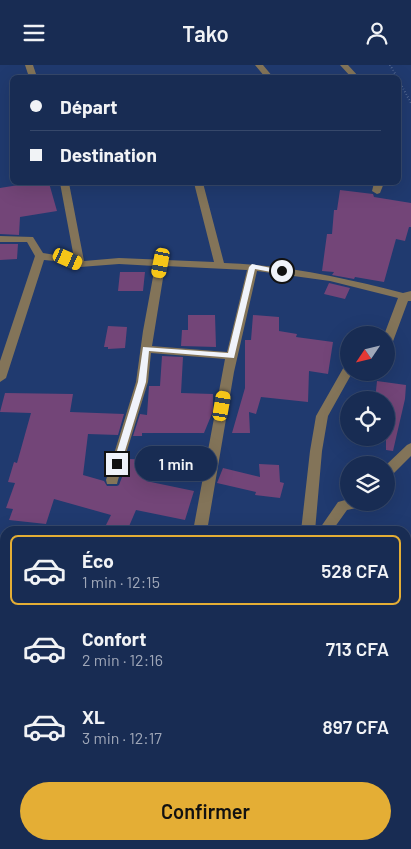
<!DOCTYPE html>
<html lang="fr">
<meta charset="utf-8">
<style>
:root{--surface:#182c53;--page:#21345a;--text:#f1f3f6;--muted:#9fa7b8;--line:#36486a;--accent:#e4ae35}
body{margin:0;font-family:Barlow,sans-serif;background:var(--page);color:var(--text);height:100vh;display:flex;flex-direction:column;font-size:19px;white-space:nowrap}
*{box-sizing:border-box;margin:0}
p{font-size:16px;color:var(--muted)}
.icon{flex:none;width:28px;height:28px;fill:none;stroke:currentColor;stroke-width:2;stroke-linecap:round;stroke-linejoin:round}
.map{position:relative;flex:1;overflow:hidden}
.panel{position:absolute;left:0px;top:461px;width:411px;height:324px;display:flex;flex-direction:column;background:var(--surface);border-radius:15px 15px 0 0;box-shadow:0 5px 20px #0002,0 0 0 1px var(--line)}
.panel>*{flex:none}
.banner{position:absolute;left:10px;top:10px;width:391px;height:110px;border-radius:8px;box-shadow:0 5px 20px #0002,0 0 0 1px var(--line);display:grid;align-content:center;height:110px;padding:0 20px;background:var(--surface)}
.needle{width:32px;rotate:235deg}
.fabs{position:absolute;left:340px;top:261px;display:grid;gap:10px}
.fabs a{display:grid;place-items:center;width:55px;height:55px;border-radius:50%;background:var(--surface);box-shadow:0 5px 20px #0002,0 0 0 1px var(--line);font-size:25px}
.end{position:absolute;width:22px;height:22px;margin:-11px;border:6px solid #f0f3fa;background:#111;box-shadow:0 0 0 2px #111}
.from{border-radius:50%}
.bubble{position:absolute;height:35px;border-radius:18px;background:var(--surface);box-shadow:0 5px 20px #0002,0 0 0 1px var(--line);font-size:16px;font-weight:600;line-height:35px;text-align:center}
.car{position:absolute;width:15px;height:30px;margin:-15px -8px;border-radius:6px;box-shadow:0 0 4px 1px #0007;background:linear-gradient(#f5c518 24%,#345 0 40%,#f5c518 0 76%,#345 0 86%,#f5c518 0)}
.banner b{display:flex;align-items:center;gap:18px;height:48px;font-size:19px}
.banner b+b{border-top:1px solid var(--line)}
.banner i{width:12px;height:12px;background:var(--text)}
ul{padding:9px 0 0;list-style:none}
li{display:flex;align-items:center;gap:15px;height:70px;margin:0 10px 8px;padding:0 10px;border:2px solid transparent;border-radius:8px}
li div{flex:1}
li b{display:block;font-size:19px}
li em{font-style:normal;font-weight:600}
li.selected{border-color:var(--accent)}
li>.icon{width:45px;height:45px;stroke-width:1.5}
.action{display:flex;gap:10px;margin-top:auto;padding:10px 20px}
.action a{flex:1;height:58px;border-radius:30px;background:var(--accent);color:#111;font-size:20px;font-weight:600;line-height:58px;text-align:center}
header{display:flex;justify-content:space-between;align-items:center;height:65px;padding:0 20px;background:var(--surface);font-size:22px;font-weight:600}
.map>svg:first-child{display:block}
.building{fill:#734578}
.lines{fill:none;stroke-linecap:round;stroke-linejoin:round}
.path{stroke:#7889aa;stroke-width:2;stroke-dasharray:0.5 2.5;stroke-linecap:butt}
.minor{fill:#837459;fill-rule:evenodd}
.route{fill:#f0f3fa}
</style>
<header><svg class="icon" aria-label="menu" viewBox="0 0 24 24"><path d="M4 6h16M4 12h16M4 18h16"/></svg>Tako<svg class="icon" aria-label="person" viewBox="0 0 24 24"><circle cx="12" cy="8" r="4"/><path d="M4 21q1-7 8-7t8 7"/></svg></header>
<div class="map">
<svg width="411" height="784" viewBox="0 0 411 784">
<rect width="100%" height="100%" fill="#203a6f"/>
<path class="building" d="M31 118H49L57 146 20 152 19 170 0 169V123Z
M340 125 373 129 374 132 411 138V162H409L405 176 396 174 384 217 355 212 354 214 332 210 334 207 322 206 327 169H332L334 145H337Z
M0 179H18L17 194 0 195Z
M120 207H145L143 226H118Z
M329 218 350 223 345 234 324 229Z
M188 250H215L216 282 181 281 182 265H188Z
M253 250 279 252V266L297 269 296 272 333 277 328 309 309 306 308 337 261 332 256 349 249 347 250 368H232L245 323V275H251Z
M108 261 127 262 125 283 108 284V282H104Z
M162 291 183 292 181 328 213 329V346L204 368H142V371H133L140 349 147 350 149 321H160Z
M377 316 406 320 405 334 393 386 386 385V335H375Z
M5 328 73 329 70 347 124 349 118 370 88 369 83 410 104 416 107 421H117L119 420 129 394 153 395 146 416 194 426 185 455 136 445 127 466H103L111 450 54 434 46 459 9 455 13 444 6 443 15 418 8 417 14 397 17 398 31 348 0 347Z
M259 399 279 400 280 417 284 418 280 433 255 430 256 427 217 418 223 403 260 412Z"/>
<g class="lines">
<path class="path" d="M390 0 397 12
M399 16 411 38"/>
<path class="minor" d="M25 0H33L37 12H29Z
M255 0H263L273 12H265Z
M340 0H348L359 12H351Z
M60 118H69L84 196 119 193 214 197 194 118H203L224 198C286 200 344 213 403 228L411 226V236H408L392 279 386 283V270H384L398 233 330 216 257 206 234 307 207 466H193L225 294 151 288 148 317 118 415 117 419H107L106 415 136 317 143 266 155 201 119 199 80 202 66 197 44 195 6 313 0 317V296L35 191 27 177H0V171L33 172 43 188 74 193ZM165 201 247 205 227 287 152 281Z
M374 118H384L380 128 377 129 372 126Z
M349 299V308H352L328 351 322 386 315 466H301L310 386 316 351 345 300Z
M411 378V391L390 412 386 413V400L407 380Z
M349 434V438H363L361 442 347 445 332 466H318L338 437Z"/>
</g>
<path class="route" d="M252 199 286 206 282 209 255 204 234 293 149 286 146 317 121 399 120 401H114L113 399 138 317 143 282 228 288 249 202Z"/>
</svg>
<div class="fabs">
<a><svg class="needle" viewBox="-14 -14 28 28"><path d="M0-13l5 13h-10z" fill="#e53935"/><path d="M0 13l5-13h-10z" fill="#9fa7b8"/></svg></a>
<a><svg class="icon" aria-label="locate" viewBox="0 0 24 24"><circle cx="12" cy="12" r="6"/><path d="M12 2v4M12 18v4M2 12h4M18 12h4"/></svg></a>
<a><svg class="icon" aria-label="layers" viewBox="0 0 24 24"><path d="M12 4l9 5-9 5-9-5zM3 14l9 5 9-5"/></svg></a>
</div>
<i class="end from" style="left:282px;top:206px"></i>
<i class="end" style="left:117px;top:399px"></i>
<div class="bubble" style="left:135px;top:381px;width:82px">1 min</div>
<i class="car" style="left:68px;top:194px;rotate:114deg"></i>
<i class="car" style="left:161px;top:198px;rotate:191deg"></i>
<i class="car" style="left:222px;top:341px;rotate:10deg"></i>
<div class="banner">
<b><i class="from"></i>Départ</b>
<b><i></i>Destination</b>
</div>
<section class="panel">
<ul>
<li class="selected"><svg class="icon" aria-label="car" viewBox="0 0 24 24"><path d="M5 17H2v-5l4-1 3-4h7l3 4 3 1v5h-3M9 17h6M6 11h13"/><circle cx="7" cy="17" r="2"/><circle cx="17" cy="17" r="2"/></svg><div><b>Éco</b><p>1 min · 12:15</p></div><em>528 CFA</em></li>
<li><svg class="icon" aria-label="car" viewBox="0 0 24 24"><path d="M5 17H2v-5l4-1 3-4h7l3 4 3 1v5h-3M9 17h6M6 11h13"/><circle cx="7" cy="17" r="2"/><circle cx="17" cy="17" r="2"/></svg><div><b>Confort</b><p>2 min · 12:16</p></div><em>713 CFA</em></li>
<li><svg class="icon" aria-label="car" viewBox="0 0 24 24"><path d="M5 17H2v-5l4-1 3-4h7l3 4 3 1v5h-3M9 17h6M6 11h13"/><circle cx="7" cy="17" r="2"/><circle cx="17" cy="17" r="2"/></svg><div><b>XL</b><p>3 min · 12:17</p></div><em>897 CFA</em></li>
</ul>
<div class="action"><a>Confirmer</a></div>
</section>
</div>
